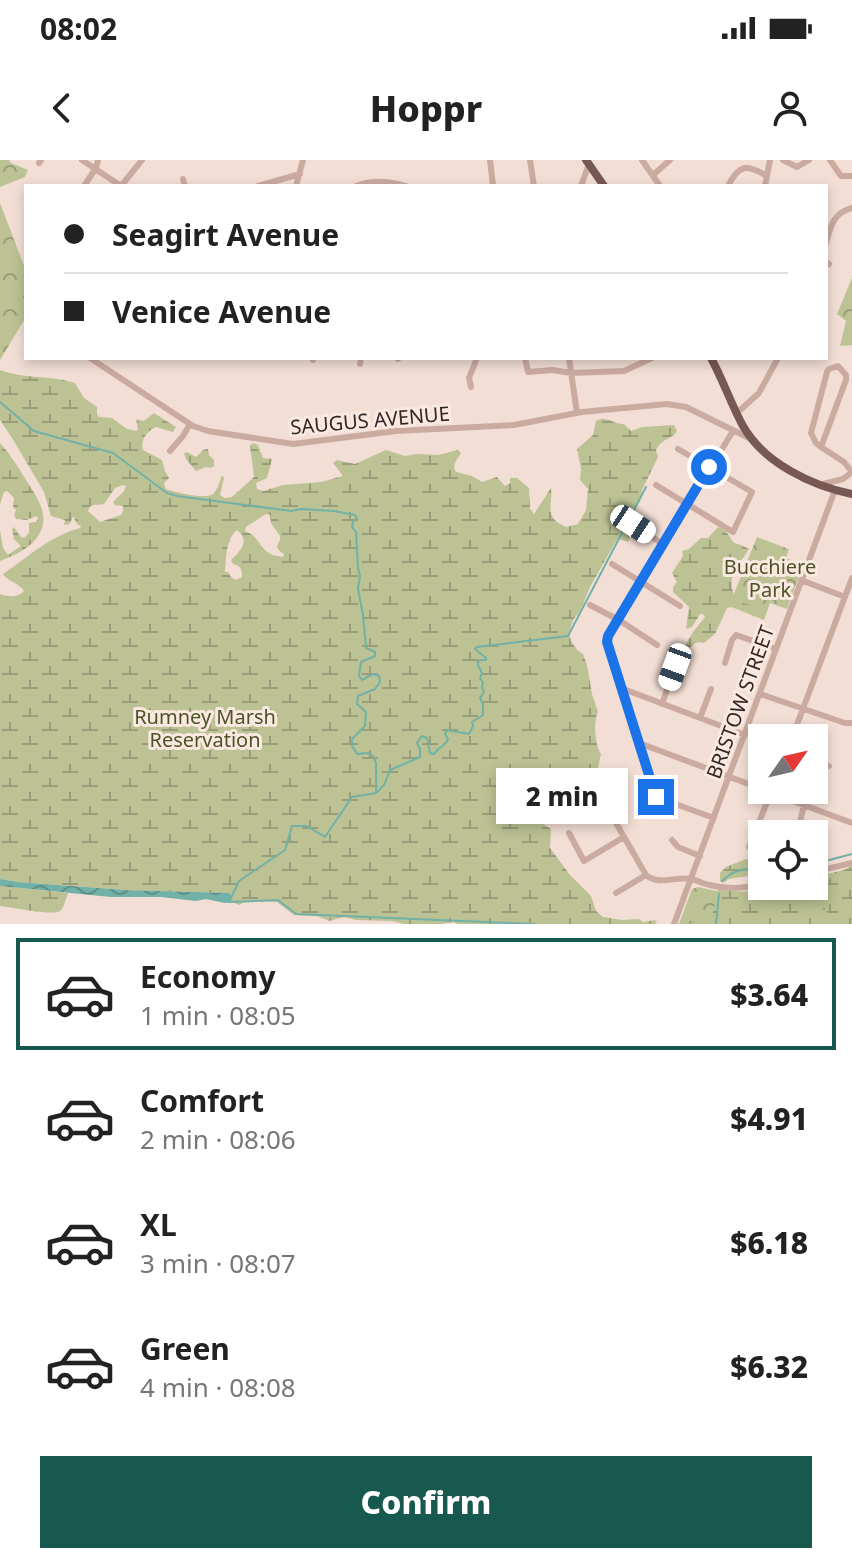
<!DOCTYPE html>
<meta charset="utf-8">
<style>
:root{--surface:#fff;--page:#f6f6f6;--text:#222;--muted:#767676;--line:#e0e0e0;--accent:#17584f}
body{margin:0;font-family:"Noto Sans",sans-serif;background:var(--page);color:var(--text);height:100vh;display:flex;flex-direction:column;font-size:30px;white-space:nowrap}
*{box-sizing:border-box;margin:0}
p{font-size:26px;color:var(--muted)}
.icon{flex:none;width:44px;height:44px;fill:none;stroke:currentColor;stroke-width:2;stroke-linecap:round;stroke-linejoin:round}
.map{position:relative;height:764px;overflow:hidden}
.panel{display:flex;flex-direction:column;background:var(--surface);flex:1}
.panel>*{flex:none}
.guide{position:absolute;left:24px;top:24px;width:804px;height:176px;border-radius:0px;box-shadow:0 4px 12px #0003;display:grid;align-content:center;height:176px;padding:0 40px;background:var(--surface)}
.needle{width:52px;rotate:56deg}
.buttons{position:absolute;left:748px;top:564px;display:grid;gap:16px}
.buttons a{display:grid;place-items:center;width:80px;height:80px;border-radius:0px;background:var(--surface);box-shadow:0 4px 12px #0003;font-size:40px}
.end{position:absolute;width:36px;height:36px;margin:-18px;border:10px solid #1a73e8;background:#fff;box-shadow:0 0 0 4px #fff}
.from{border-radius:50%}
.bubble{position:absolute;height:56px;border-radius:0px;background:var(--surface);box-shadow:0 4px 12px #0003;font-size:26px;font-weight:800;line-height:56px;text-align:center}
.car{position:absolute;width:24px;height:48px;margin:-24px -12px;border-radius:10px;box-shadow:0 0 6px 2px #0007;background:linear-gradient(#fff 24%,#345 0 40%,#fff 0 76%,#345 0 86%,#fff 0)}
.guide b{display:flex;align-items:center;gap:28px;height:76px;font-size:30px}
.guide b+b{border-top:2px solid var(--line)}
.guide i{width:20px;height:20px;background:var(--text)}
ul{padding:14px 0 0;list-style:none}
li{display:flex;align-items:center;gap:24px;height:112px;margin:0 16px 12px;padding:0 24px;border:4px solid transparent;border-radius:0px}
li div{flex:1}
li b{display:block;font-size:30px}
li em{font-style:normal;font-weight:800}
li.active{border-color:var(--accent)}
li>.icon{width:72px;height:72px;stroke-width:1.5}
.primary-button{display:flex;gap:16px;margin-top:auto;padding:16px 40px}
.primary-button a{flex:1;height:92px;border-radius:0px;background:var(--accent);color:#fff;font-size:32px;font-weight:800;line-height:92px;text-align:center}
.status{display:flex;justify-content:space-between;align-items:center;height:56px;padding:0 40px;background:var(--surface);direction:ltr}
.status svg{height:22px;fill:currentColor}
header{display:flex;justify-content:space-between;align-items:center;height:104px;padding:0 40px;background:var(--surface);font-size:36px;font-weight:800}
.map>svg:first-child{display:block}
.forest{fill:url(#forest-crowns)}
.wetland{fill:url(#wetland-marsh);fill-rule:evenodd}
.water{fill:url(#water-waves)}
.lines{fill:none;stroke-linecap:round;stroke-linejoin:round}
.stream{stroke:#71b1a7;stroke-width:2}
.minor{stroke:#cbaba0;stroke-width:6}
.major{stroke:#785853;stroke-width:8}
.route{stroke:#1a73e8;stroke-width:10}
.labels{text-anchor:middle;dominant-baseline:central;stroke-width:6;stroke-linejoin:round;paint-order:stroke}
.street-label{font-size:20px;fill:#342624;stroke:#fae9e1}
.park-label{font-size:20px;fill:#4c5426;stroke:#fae9e1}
</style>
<div class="status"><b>08:02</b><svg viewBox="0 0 49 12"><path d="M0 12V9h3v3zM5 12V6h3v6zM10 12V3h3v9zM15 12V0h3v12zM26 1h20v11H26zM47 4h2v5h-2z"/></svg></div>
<header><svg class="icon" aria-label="back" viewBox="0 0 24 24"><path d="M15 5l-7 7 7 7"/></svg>Hoppr<svg class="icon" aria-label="person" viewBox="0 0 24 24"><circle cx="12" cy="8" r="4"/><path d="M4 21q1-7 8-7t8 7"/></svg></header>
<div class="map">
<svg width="852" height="764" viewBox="0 0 852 764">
<defs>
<pattern id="forest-crowns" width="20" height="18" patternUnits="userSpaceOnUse" patternTransform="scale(2)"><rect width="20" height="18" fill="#bcc294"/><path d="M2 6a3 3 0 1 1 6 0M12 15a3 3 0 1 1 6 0" fill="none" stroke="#9a9d79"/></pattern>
<pattern id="wetland-marsh" width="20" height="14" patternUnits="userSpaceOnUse" patternTransform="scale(2)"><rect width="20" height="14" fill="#bcc294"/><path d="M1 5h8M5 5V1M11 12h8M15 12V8" fill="none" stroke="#9a9d79"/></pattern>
<pattern id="water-waves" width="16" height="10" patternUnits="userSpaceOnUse" patternTransform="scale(2)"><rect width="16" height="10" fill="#71b1a7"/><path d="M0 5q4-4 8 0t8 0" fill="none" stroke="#5e9088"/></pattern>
</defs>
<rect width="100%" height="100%" fill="#f2ded4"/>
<path class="forest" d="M0 0H9L11 3 28 10 25 17 0 27Z
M0 43 26 111V157L0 200Z
M852 118V185L840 186 846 161 837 154Z
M757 377 789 389 786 398 803 405 787 449 770 443 764 460 729 446Z
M852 708V764H679L692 729 698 727 726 733 743 732 772 726H814V717Z"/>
<path class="wetland" d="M0 210C23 219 50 215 75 223L84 238 97 247V254L99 257 112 258 127 269 136 271 138 270 136 259 144 261 154 253 176 267 173 272 156 267C147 271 140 280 143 290L162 300 165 311 169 318 164 323 166 329C174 332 206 340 213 334 217 331 220 320 222 315L224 318 220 335 225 338 232 337 254 317 250 286 253 283 258 285 263 298 272 299 267 318 256 323 257 329 263 331 283 325 321 322 343 316 333 303 337 300 355 304 386 290 405 296 416 294 438 295 458 290 461 293C458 299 451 305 456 312L472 316 482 322 497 317 505 326 510 323V318H517L529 328 530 348 534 354 551 328C553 346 543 357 566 367L578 364 586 350 588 329 580 320 581 309 577 289 593 275 596 261C607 255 614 265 624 264L631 271 642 267 674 265 677 271C673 279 662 278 656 290L658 297 642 330 640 342C616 360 636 366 628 382L619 379 616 381 590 427 580 451 573 460 569 473 571 481 577 490 583 494 587 505 592 534 598 552C593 561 595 586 601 594L598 608 603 613 609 611C611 618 608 618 604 622L602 632 612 643 608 647 601 644 595 645 582 652 577 647H574L543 656 539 661 551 669 550 688 570 715 591 736 596 751 603 757 622 760 639 759 643 762 655 760 657 762 655 764H458L453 762 442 764H404L392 761 356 760 344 757 329 761 317 756 294 755 277 742 247 741 239 745 232 742 230 733 125 730 18 722 0 719V434C8 437 18 438 24 431 18 422 8 422 3 414 28 397 50 376 80 368L81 366 77 364 73 356 70 364 64 365 65 360 51 356 44 332 12 278 0 260ZM123 325 126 326 124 331 113 342 115 345 123 346V351L121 355 100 362 88 351C90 342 97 346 104 344L115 328ZM266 354 270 355 271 363 280 376C281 386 271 385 284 394L283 397C256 394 265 379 245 371L246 367ZM237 370C251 381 240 391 231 400L233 404C241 406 242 409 242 417L236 420 231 417 228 412H225C226 398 226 379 237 370Z
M0 283C10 294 18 307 26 320 32 330 41 342 43 354 47 380 20 394 0 401V370L3 388 8 395 21 386 14 379 12 369 14 367 21 377 24 378 29 373V363L36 362 38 359 37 356 26 360 16 359 14 355 16 350 13 347 14 338 7 331 4 332 0 344Z
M208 289 209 295 214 300V306L211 308 206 307 196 311 186 299 184 293 187 292 196 297 203 290Z
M718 367 725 370 734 383 741 385 749 389C737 409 724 417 737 441L753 446 756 451 755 453 746 452 738 446 727 448 715 474 704 483C691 479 689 493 682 500L669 496 678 497 693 472 705 457 703 454H700L692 467 686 469 689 447 673 432V427L677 422 672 413 683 396 682 391 689 389 701 378H708Z
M746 699 762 700V714L729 719 723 723 720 721V713L726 707Z
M852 706V764H830L832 758 824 748V741L820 731 833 715Z
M0 726 68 733C66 738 64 748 60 751 52 756 11 747 0 746Z
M776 726H787L798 732 807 731 811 732 817 751 815 758 823 764H678L684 759 694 763 702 755H705L709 761H711L718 730 751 732Z"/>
<path class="water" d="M0 719 18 722 125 730 230 733 232 742 225 743 206 739 196 741 161 737H111L0 726Z"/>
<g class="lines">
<path class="stream" d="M0 242 34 271 113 293 167 333 177 336 291 351 301 349 334 351 355 355 357 358 353 362 352 367 356 372 358 408 360 416 358 429 363 455 366 488 375 492V496L361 502 359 516 362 520 373 514 379 516 380 522 375 529 358 536 357 544 366 552 365 566 352 579V586L357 594 368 593 373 596 376 603V633L352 637 325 677 307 666H292L285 690 239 721 230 740
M376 633 384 625 390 610 420 597V589L417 583 422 576 427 578 430 593 434 594C438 587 445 587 448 579L445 574 447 570 469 574 473 566 472 562 483 555V544L480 538 484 532 482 527 483 523 480 518 482 513 478 505V502L480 500H486V498L475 489 477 487 568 476 646 327
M814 704 852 694
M722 721C735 708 745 709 762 709
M229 742 278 740 296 754 535 764
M716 764 719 734"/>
<path class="minor" d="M82 0 121 26
M490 0 493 26
M530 0 534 26
M642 0 660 26
M783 0 797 7 809 0
M830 0 841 16H852
M39 3 41 0
M653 15 670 0
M183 19 185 26
M84 26 96 8 98 0
M121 26 142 0
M258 26 300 14
M296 26 303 0
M356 26C371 20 391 21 406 26
M581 26 589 4
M728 26C739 4 747 4 767 16
M765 26 770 0
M826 83C831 66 833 53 852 48
M826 102 829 104
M90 198 193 266 208 271 293 284 396 271 514 265 582 252 667 244 686 247 753 280
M398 198V199
M525 198 528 212 553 210 571 213 624 211 652 198
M569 198 577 253
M313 200 314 198
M360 204 361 198
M471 227 469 218 477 198
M737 253 759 233 778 198
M391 272V266L394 256
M821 287 816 283 811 273 827 212 829 209 838 206 846 215V220L821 287 844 302 852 312 843 319 823 324
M170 291 183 276 190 264
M656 325 733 372 752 332 678 289
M633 364 664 385
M612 404 680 446
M801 420 845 437
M590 445 619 460 657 485
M725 503 732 480 736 475 776 489
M621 528 745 575
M760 534 845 563H852
M662 544 675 507
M700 558 711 529
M792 578 852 418
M639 583 762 629
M814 601 829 606
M763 630 852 663
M612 656 646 715C659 726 676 716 691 719 697 720 703 724 710 725 728 730 744 728 762 724
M714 658 656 637 607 482 608 476 733 271
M569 673 584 701 624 677
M797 674 804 645
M672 680 678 687 700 696
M749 687 772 630
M814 712 852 703
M616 733 646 715
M674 764 835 330"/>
<path class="major" d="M586 0 604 26
M711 198C723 220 731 244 743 266 764 303 812 326 852 334"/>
</g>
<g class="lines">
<path class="route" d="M656 637 607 482 608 476 709 307"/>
</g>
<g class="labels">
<g class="street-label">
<text transform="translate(370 260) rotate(-5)">SAUGUS AVENUE</text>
<text transform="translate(740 542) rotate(-70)">BRISTOW STREET</text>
</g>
<g class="park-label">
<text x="770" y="406">Bucchiere<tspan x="770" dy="23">Park</tspan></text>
<text x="205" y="556">Rumney Marsh<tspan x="205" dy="23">Reservation</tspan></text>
</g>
</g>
</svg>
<div class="buttons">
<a><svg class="needle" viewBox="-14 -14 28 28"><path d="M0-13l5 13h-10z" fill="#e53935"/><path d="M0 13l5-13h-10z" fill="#767676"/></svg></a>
<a><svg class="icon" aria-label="locate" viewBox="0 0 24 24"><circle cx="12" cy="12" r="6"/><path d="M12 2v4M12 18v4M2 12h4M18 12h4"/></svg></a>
</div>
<i class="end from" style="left:709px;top:307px"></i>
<i class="end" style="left:656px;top:637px"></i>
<div class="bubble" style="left:496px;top:608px;width:132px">2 min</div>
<i class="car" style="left:633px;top:364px;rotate:123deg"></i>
<i class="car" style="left:675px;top:507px;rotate:200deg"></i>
<div class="guide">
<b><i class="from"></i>Seagirt Avenue</b>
<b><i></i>Venice Avenue</b>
</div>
</div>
<section class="panel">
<ul>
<li class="active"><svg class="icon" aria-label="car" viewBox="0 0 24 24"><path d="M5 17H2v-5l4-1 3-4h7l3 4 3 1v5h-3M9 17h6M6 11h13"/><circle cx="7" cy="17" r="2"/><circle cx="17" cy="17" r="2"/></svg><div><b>Economy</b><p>1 min · 08:05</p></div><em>$3.64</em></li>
<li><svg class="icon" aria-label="car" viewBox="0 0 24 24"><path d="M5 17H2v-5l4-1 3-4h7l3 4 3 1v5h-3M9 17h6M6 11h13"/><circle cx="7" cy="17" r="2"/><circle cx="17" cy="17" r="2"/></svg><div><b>Comfort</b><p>2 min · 08:06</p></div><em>$4.91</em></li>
<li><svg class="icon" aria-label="car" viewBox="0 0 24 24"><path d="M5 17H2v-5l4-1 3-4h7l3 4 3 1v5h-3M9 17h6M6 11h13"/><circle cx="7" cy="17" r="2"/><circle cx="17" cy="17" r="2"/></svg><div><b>XL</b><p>3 min · 08:07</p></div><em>$6.18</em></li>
<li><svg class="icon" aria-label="car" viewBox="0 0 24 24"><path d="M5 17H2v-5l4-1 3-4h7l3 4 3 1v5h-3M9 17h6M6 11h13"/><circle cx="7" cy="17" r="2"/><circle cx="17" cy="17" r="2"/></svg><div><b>Green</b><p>4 min · 08:08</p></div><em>$6.32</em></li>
</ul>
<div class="primary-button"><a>Confirm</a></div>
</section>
